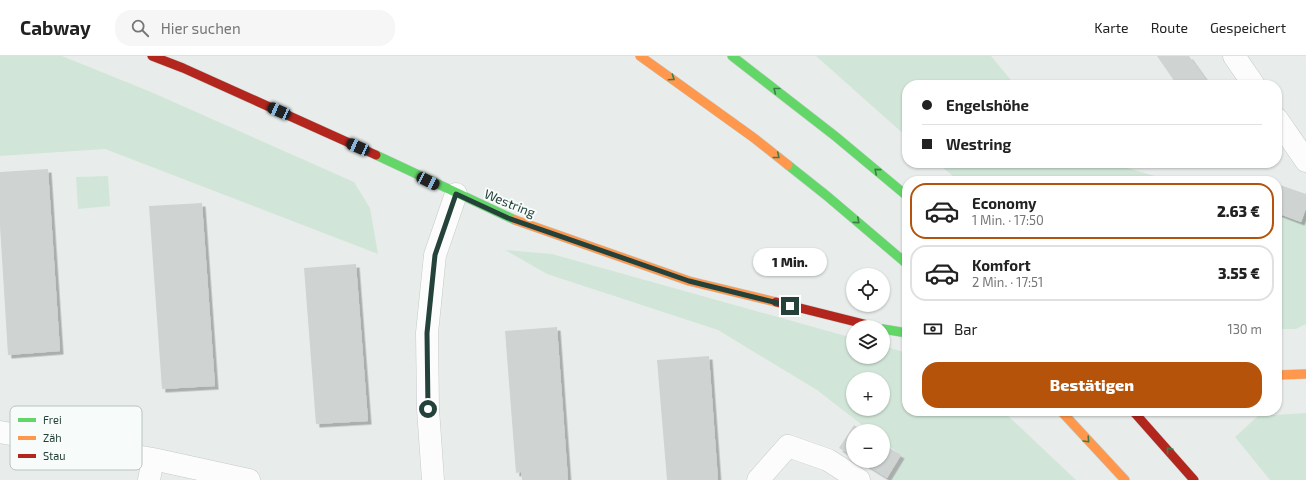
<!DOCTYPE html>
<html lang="de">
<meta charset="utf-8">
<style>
:root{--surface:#fff;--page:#f6f6f6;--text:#222;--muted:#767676;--line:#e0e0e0;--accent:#b45309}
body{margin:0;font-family:"Exo 2",sans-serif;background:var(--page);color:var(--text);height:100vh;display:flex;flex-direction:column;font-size:15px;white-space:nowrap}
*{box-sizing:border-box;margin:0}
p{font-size:13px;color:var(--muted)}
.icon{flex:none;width:22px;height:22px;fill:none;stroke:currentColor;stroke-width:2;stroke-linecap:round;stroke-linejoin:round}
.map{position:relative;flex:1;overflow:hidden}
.details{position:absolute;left:902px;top:120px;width:380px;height:240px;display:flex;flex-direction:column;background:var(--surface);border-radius:16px;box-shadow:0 1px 3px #0004}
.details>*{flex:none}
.banner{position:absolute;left:902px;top:24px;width:380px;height:88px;border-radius:16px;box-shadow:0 1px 3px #0004;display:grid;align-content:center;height:88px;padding:0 20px;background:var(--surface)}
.controls{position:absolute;left:846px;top:212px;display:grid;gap:8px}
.controls a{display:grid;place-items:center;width:44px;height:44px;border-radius:50%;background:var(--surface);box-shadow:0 1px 3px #0004;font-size:20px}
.end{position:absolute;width:18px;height:18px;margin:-9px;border:5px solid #24423a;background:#fff;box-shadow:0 0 0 2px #fff}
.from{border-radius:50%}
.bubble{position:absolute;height:28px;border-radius:14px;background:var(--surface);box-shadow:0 1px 3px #0004;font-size:13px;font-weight:800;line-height:28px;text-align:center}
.car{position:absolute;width:12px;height:24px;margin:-12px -6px;border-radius:5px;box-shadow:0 0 3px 1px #0007;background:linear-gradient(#222 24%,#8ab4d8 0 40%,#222 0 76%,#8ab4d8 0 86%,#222 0)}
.banner b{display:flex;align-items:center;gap:14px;height:38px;font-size:15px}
.banner b+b{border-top:1px solid var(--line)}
.banner i{width:10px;height:10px;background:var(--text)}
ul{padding:7px 0 0;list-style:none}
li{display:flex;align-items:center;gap:12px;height:56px;margin:0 8px 6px;padding:0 12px;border:2px solid var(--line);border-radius:16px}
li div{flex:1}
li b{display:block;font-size:15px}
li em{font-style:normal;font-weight:800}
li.current{border-color:var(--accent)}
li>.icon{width:36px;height:36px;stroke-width:1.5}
.pay{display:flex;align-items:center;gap:10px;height:44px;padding:0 20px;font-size:15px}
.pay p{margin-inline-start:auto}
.button{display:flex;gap:8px;margin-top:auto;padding:8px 20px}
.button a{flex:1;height:46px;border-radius:16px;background:var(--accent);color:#fff;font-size:16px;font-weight:800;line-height:46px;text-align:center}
header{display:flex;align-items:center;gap:24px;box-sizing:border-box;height:56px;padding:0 20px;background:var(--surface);border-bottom:1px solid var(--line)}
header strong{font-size:19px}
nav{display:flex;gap:22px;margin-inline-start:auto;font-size:14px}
.search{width:280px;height:36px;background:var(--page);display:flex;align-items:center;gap:10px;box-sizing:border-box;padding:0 14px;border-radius:16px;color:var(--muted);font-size:15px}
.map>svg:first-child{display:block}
.green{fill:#d1e6d8;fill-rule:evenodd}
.building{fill:#cfd4d2;filter:url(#shadow)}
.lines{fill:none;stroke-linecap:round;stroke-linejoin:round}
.street-casing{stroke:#c5cac8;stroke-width:23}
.fast-casing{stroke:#c3ccc9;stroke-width:10}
.slow-casing{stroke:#c3ccc9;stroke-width:10}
.jam-casing{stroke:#c3ccc9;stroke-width:10}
.street{stroke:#fcfcfc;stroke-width:22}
.fast{stroke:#63d668;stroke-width:9}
.slow{stroke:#ff974d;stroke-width:9}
.jam{stroke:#b3261e;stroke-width:9}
.oneway{stroke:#3d7d4c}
.route{stroke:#24423a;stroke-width:5}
.labels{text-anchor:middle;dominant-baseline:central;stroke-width:4;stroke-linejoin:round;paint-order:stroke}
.street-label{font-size:13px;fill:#24423a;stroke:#f7fbf9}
.key{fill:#f7fbf9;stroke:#b8c4c0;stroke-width:1}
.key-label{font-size:11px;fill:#24423a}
</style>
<header>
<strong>Cabway</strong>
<div class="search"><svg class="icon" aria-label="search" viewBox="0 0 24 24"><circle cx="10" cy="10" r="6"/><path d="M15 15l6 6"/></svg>Hier suchen</div>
<nav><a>Karte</a><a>Route</a><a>Gespeichert</a></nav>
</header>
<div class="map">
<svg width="1306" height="424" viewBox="0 0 1306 424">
<defs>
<filter id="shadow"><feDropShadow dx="3.5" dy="3.5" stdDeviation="0" flood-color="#0004"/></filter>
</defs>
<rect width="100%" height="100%" fill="#e8edeb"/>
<path class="green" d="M0 0H62L151 36 354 126 370 152 378 198 105 93 0 100Z
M816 0H991L1015 29H907V81Z
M937 107H1110L1172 125H959Z
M108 120 110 150 78 153 76 121Z
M1306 155V268L1296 273H1277V158L1302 167Z
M505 194 552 198 853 282V301H883V290L907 297V355H1003L1076 424H891L904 402 883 385V375H870L817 334 718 274 547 218ZM853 323H883V353H853Z
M1306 357V424H1270L1235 381 1258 360Z"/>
<path class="building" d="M1157 0H1189L1210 29H1177Z
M48 113 60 295 8 299 0 170V116Z
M1277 128 1306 138V152L1301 166 1277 157Z
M202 147 215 330 162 333 149 150Z
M356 208 368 365 316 368 304 212Z
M557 271 568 424H522L521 416 516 417 505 275Z
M709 300 718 424H667L657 304Z
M854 369 863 375H853V401L839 392Z
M883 388 901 399 887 422 860 405H883Z"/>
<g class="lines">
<g class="street-casing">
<path id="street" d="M1234 0 1254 29
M1277 63 1306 105
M0 376 153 403 249 424
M149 424 153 403
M433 424 428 353 427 277 435 199 456 138
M758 424 788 390 828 404 859 424"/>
</g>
<g class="fast-casing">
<path id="fast" d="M732 0 835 80 907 140
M376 99 515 164
M788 109 827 140 907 208
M883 273 907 277"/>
</g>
<g class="slow-casing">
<path id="slow" d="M640 0 754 82 788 109
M515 164 689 225 776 246
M1277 319 1306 318
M1061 355 1125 424"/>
</g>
<g class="jam-casing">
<path id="jam" d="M152 0 183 12 376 99
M776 246 876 271
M1133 355 1194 424"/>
</g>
<use href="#street" class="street"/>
<use href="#fast" class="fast"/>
<use href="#slow" class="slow"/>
<use href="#jam" class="jam"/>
</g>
<defs><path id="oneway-chevron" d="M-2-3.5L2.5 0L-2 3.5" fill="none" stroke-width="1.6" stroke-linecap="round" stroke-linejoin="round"/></defs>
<g class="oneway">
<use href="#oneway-chevron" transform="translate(672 22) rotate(34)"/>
<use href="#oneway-chevron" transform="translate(776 34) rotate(-142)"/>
<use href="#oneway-chevron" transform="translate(777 100) rotate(39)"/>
<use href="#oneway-chevron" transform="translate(877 115) rotate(-140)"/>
<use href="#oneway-chevron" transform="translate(857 165) rotate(40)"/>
<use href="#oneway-chevron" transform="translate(1087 384) rotate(47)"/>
<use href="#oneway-chevron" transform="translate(1169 394) rotate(-131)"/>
</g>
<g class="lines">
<path class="route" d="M428 353 427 277 435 199 456 138 508 162 689 225 790 250"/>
</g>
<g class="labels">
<g class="street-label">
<text transform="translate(510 147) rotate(22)">Westring</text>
</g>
</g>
<rect x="10" y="350" width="132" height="64" rx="6" class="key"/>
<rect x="18" y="362" width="18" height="4" fill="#63d668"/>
<rect x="18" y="380" width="18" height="4" fill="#ff974d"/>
<rect x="18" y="398" width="18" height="4" fill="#b3261e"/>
<g class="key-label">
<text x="43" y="368">Frei</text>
<text x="43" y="386">Zäh</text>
<text x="43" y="404">Stau</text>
</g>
</svg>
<div class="controls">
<a><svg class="icon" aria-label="locate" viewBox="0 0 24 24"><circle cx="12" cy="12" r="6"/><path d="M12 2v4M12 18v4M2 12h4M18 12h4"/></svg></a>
<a><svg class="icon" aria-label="layers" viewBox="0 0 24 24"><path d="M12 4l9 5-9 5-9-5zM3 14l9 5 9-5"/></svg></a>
<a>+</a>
<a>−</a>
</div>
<i class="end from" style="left:428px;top:353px"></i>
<i class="end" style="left:790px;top:250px"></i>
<div class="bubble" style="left:753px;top:192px;width:74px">1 Min.</div>
<i class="car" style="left:279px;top:55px;rotate:294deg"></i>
<i class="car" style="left:358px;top:91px;rotate:294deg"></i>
<i class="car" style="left:428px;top:125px;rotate:116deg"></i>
<div class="banner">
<b><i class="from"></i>Engelshöhe</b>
<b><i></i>Westring</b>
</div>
<section class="details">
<ul>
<li class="current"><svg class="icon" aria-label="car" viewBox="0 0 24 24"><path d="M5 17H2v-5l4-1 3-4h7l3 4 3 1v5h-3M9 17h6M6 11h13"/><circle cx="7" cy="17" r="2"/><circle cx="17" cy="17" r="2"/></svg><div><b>Economy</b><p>1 Min. · 17:50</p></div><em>2.63 €</em></li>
<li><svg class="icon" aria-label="car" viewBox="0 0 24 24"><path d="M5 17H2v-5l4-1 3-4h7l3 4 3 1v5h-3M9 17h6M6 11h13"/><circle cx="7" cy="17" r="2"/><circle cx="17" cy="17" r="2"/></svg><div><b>Komfort</b><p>2 Min. · 17:51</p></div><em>3.55 €</em></li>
</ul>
<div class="pay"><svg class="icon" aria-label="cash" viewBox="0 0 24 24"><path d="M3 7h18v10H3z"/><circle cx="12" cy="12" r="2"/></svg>Bar<p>130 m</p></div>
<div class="button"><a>Bestätigen</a></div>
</section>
</div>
